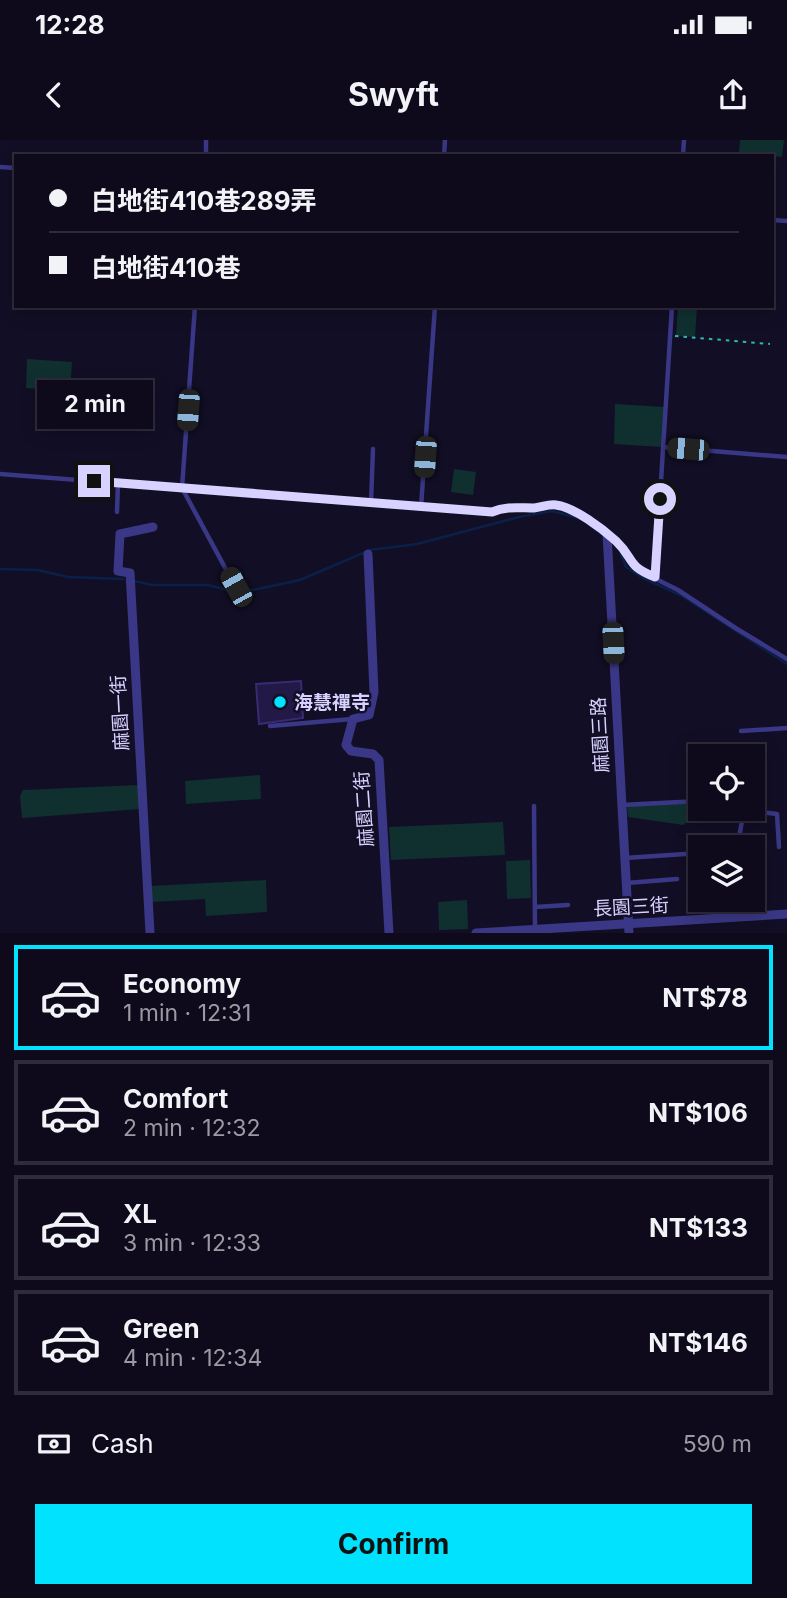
<!DOCTYPE html>
<meta charset="utf-8">
<style>
:root{--surface:#0e0a1c;--page:#1c1829;--text:#f1f3f6;--muted:#9b9aa3;--line:#2e2b3b;--accent:#00e2fd}
body{margin:0;font-family:Inter,"Noto Sans TC",sans-serif;background:var(--page);color:var(--text);height:100vh;display:flex;flex-direction:column;font-size:26px;white-space:nowrap}
*{box-sizing:border-box;margin:0}
p{font-size:23px;color:var(--muted)}
.icon{flex:none;width:38px;height:38px;fill:none;stroke:currentColor;stroke-width:2;stroke-linecap:round;stroke-linejoin:round}
.map{position:relative;height:793px;overflow:hidden}
.sheet{display:flex;flex-direction:column;background:var(--surface);flex:1}
.sheet>*{flex:none}
.top-card{position:absolute;left:14px;top:14px;width:760px;height:154px;border-radius:0px;box-shadow:0 4px 18px #0003,0 0 0 2px var(--line);display:grid;align-content:center;height:154px;padding:0 35px;background:var(--surface)}
.fabs{position:absolute;left:688px;top:604px;display:grid;gap:14px}
.fabs a{display:grid;place-items:center;width:77px;height:77px;border-radius:0px;background:var(--surface);box-shadow:0 4px 18px #0003,0 0 0 2px var(--line);font-size:35px}
.end{position:absolute;width:32px;height:32px;margin:-16px;border:9px solid #d7d2ff;background:#111;box-shadow:0 0 0 4px #111}
.from{border-radius:50%}
.bubble{position:absolute;height:49px;border-radius:0px;background:var(--surface);box-shadow:0 4px 18px #0003,0 0 0 2px var(--line);font-size:23px;font-weight:700;line-height:49px;text-align:center}
.car{position:absolute;width:21px;height:42px;margin:-21px -10px;border-radius:9px;box-shadow:0 0 5px 2px #0007;background:linear-gradient(#222 24%,#8ab4d8 0 40%,#222 0 76%,#8ab4d8 0 86%,#222 0)}
.top-card b{display:flex;align-items:center;gap:24px;height:66px;font-size:26px}
.top-card b+b{border-top:2px solid var(--line)}
.top-card i{width:18px;height:18px;background:var(--text)}
ul{padding:12px 0 0;list-style:none}
li{display:flex;align-items:center;gap:21px;height:105px;margin:0 14px 10px;padding:0 21px;border:4px solid var(--line);border-radius:0px}
li div{flex:1}
li b{display:block;font-size:26px}
li em{font-style:normal;font-weight:700}
li.current{border-color:var(--accent)}
li>.icon{width:63px;height:63px;stroke-width:1.5}
.pay{display:flex;align-items:center;gap:18px;height:77px;padding:0 35px;font-size:26px}
.pay p{margin-inline-start:auto}
.button{display:flex;gap:14px;margin-top:auto;padding:14px 35px}
.button a{flex:1;height:80px;border-radius:0px;background:var(--accent);color:#111;font-size:28px;font-weight:700;line-height:80px;text-align:center}
.status{display:flex;justify-content:space-between;align-items:center;height:49px;padding:0 35px;background:var(--surface);direction:ltr}
.status svg{height:19px;fill:currentColor}
header{display:flex;justify-content:space-between;align-items:center;height:91px;padding:0 35px;background:var(--surface);font-size:32px;font-weight:700}
.map>svg:first-child{display:block}
.green{fill:#10302f}
.lines{fill:none;stroke-linecap:round;stroke-linejoin:round}
.stream{stroke:#0a2048;stroke-width:2.5}
.building{fill:#231947;stroke:#392a74;stroke-width:2}
.path{stroke:#2abbb3;stroke-width:2;stroke-dasharray:3.5 5;stroke-linecap:butt}
.service{stroke:#3a3786;stroke-width:4.5}
.minor{stroke:#3a3786;stroke-width:9}
.route{stroke:#d7d2ff;stroke-width:9}
.poi-dot{fill:#00e2fd;stroke:#120e25;stroke-width:2.5}
.labels{text-anchor:middle;dominant-baseline:central;stroke-width:5;stroke-linejoin:round;paint-order:stroke}
.poi-label{font-size:19px;font-weight:bold;fill:#d7d2ff;stroke:#120e25;text-anchor:start}
.street-label{font-size:19px;fill:#d7d2ff;stroke:#120e25}
</style>
<div class="status"><b>12:28</b><svg viewBox="0 0 49 12"><path d="M0 12V9h3v3zM5 12V6h3v6zM10 12V3h3v9zM15 12V0h3v12zM26 1h20v11H26zM47 4h2v5h-2z"/></svg></div>
<header><svg class="icon" aria-label="back" viewBox="0 0 24 24"><path d="M15 5l-7 7 7 7"/></svg>Swyft<svg class="icon" aria-label="share" viewBox="0 0 24 24"><path d="M12 15V3M7 8l5-5 5 5M5 13v7h14v-7"/></svg></header>
<div class="map">
<svg width="787" height="793" viewBox="0 0 787 793">
<rect width="100%" height="100%" fill="#120e25"/>
<path class="green" d="M740 0H784L782 17 739 12Z
M678 166H697L695 197 676 196Z
M27 219 72 222 70 251 26 248Z
M615 264 665 267 662 307 614 304Z
M454 329 476 332 473 355 451 352Z
M260 635 261 659 186 664 185 641Z
M139 645 140 669 22 678 20 656 23 650Z
M699 661 684 685 628 677 627 666Z
M503 682 505 715 391 720 389 687Z
M530 720 531 758 507 759 506 721Z
M266 740 267 772 206 776 205 759 152 762 151 746Z
M467 760 468 789 439 790 438 762Z"/>
<g class="lines">
<path class="stream" d="M590 385 601 394
M619 409 626 427 643 438 682 456 787 524
M0 429 38 430 68 437 123 439
M134 441 152 445H208L235 452 258 449 300 440 370 410 417 404 519 377 552 371 582 379"/>
</g>
<path class="building" d="M301 541 303 578 259 584 256 544Z"/>
<g class="lines">
<path class="path" d="M675 196 770 204"/>
<path class="service" d="M206 16V0
M444 16 445 0
M683 16 684 0
M0 27 16 28
M772 80 787 81
M195 166 182 348 236 448
M663 307 787 317
M0 334 492 372 504 367 538 368 552 365 571 369 616 401 630 422 640 431 678 450 737 489 787 519
M371 363 373 309
M421 367 435 166
M117 372 118 343
M655 437 672 166
M270 586 352 579
M741 591 787 588
M622 665 700 661
M534 666 535 788
M727 668 777 674 779 707
M738 703 744 670
M625 718 700 713
M627 743 677 739
M535 767 568 765"/>
<path class="minor" d="M607 394 629 793
M368 414 374 552 369 575 353 579 346 605 351 611 373 614 379 620 389 793
M150 793 130 433 118 431 120 394 153 387
M476 793 787 774"/>
</g>
<g class="lines">
<path class="route" d="M94 341 492 372C506 366 519 368 534 368 542 367 549 364 556 365 574 367 603 389 616 401 635 419 626 426 655 437L660 359"/>
</g>
<circle class="poi-dot" cx="280" cy="562" r="7"/>
<g class="labels">
<g class="poi-label">
<text x="294" y="562">海慧禪寺</text>
</g>
<g class="street-label">
<text transform="translate(120 573) rotate(-93)">麻園一街</text>
<text transform="translate(600 595) rotate(-93)">麻園三路</text>
<text transform="translate(364 669) rotate(-94)">麻園二街</text>
<text transform="translate(631 767) rotate(-3)">長園三街</text>
</g>
</g>
</svg>
<div class="fabs">
<a><svg class="icon" aria-label="locate" viewBox="0 0 24 24"><circle cx="12" cy="12" r="6"/><path d="M12 2v4M12 18v4M2 12h4M18 12h4"/></svg></a>
<a><svg class="icon" aria-label="layers" viewBox="0 0 24 24"><path d="M12 4l9 5-9 5-9-5zM3 14l9 5 9-5"/></svg></a>
</div>
<i class="end from" style="left:660px;top:359px"></i>
<i class="end" style="left:94px;top:341px"></i>
<div class="bubble" style="left:37px;top:240px;width:116px">2 min</div>
<i class="car" style="left:188px;top:270px;rotate:184deg"></i>
<i class="car" style="left:688px;top:309px;rotate:275deg"></i>
<i class="car" style="left:425px;top:317px;rotate:184deg"></i>
<i class="car" style="left:236px;top:447px;rotate:331deg"></i>
<i class="car" style="left:613px;top:503px;rotate:177deg"></i>
<div class="top-card">
<b><i class="from"></i>白地街410巷289弄</b>
<b><i></i>白地街410巷</b>
</div>
</div>
<section class="sheet">
<ul>
<li class="current"><svg class="icon" aria-label="car" viewBox="0 0 24 24"><path d="M5 17H2v-5l4-1 3-4h7l3 4 3 1v5h-3M9 17h6M6 11h13"/><circle cx="7" cy="17" r="2"/><circle cx="17" cy="17" r="2"/></svg><div><b>Economy</b><p>1 min · 12:31</p></div><em>NT$78</em></li>
<li><svg class="icon" aria-label="car" viewBox="0 0 24 24"><path d="M5 17H2v-5l4-1 3-4h7l3 4 3 1v5h-3M9 17h6M6 11h13"/><circle cx="7" cy="17" r="2"/><circle cx="17" cy="17" r="2"/></svg><div><b>Comfort</b><p>2 min · 12:32</p></div><em>NT$106</em></li>
<li><svg class="icon" aria-label="car" viewBox="0 0 24 24"><path d="M5 17H2v-5l4-1 3-4h7l3 4 3 1v5h-3M9 17h6M6 11h13"/><circle cx="7" cy="17" r="2"/><circle cx="17" cy="17" r="2"/></svg><div><b>XL</b><p>3 min · 12:33</p></div><em>NT$133</em></li>
<li><svg class="icon" aria-label="car" viewBox="0 0 24 24"><path d="M5 17H2v-5l4-1 3-4h7l3 4 3 1v5h-3M9 17h6M6 11h13"/><circle cx="7" cy="17" r="2"/><circle cx="17" cy="17" r="2"/></svg><div><b>Green</b><p>4 min · 12:34</p></div><em>NT$146</em></li>
</ul>
<div class="pay"><svg class="icon" aria-label="cash" viewBox="0 0 24 24"><path d="M3 7h18v10H3z"/><circle cx="12" cy="12" r="2"/></svg>Cash<p>590 m</p></div>
<div class="button"><a>Confirm</a></div>
</section>
